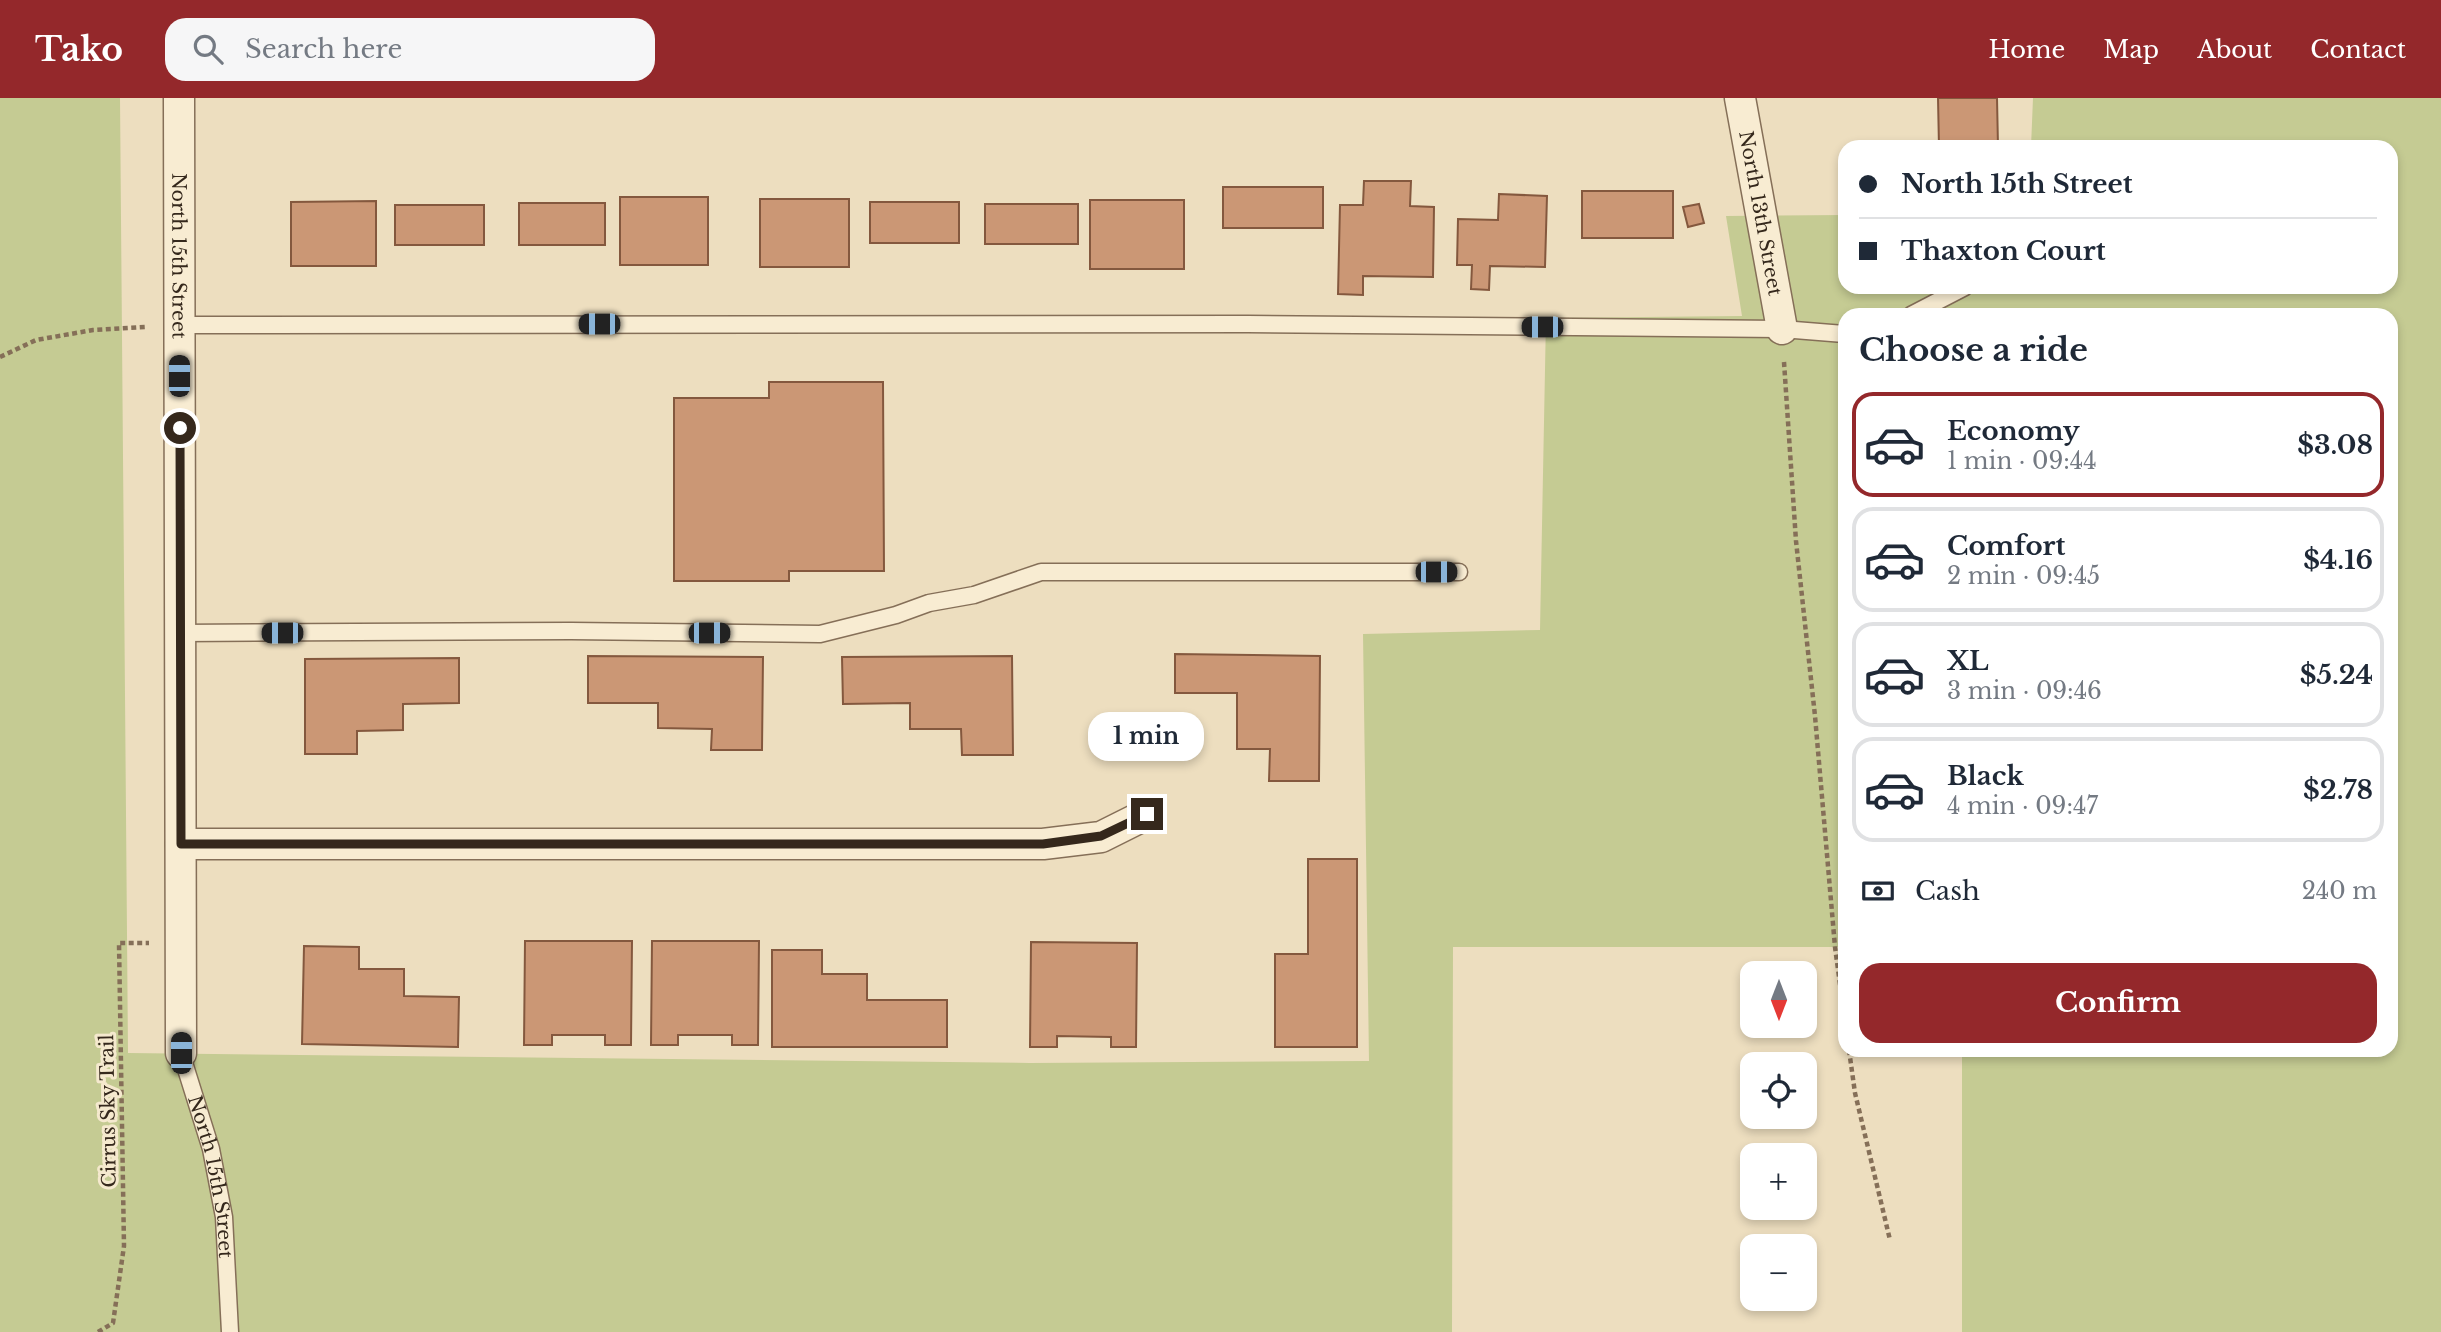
<!DOCTYPE html>
<meta charset="utf-8">
<style>
:root{--surface:#fff;--page:#f6f6f7;--text:#1f2937;--muted:#747a83;--line:#e0e1e3;--accent:#94282b}
body{margin:0;font-family:"Libre Baskerville",serif;background:var(--page);color:var(--text);height:100vh;display:flex;flex-direction:column;font-size:26px;white-space:nowrap}
*{box-sizing:border-box;margin:0}
p{font-size:23px;color:var(--muted)}
.icon{flex:none;width:38px;height:38px;fill:none;stroke:currentColor;stroke-width:2;stroke-linecap:round;stroke-linejoin:round}
.map{position:relative;flex:1;overflow:hidden}
.sheet{position:absolute;left:1838px;top:210px;width:560px;height:749px;display:flex;flex-direction:column;background:var(--surface);border-radius:21px;box-shadow:0 4px 10px #0003}
.sheet>*{flex:none}
.hud{position:absolute;left:1838px;top:42px;width:560px;height:154px;border-radius:21px;box-shadow:0 4px 10px #0003;display:grid;align-content:center;height:154px;padding:0 21px;background:var(--surface)}
.needle{width:46px;rotate:180deg}
.buttons{position:absolute;left:1740px;top:863px;display:grid;gap:14px}
.buttons a{display:grid;place-items:center;width:77px;height:77px;border-radius:14px;background:var(--surface);box-shadow:0 4px 10px #0003;font-size:35px}
.end{position:absolute;width:32px;height:32px;margin:-16px;border:9px solid #35281c;background:#fff;box-shadow:0 0 0 4px #fff}
.from{border-radius:50%}
.bubble{position:absolute;height:49px;border-radius:21px;background:var(--surface);box-shadow:0 4px 10px #0003;font-size:23px;font-weight:700;line-height:49px;text-align:center}
.car{position:absolute;width:21px;height:42px;margin:-21px -10px;border-radius:9px;box-shadow:0 0 5px 2px #0007;background:linear-gradient(#222 24%,#8ab4d8 0 40%,#222 0 76%,#8ab4d8 0 86%,#222 0)}
.hud b{display:flex;align-items:center;gap:24px;height:66px;font-size:26px}
.hud b+b{border-top:2px solid var(--line)}
.hud i{width:18px;height:18px;background:var(--text)}
ul{padding:0;list-style:none}
li{display:flex;align-items:center;gap:21px;height:105px;margin:0 14px 10px;padding:0 7px;border:4px solid var(--line);border-radius:21px}
li div{flex:1}
li b{display:block;font-size:26px}
li em{font-style:normal;font-weight:700}
li.active{border-color:var(--accent)}
li>.icon{width:63px;height:63px;stroke-width:1.5}
h2{padding:0 21px;font-size:32px;line-height:84px}
.pay{display:flex;align-items:center;gap:18px;height:77px;padding:0 21px;font-size:26px}
.pay p{margin-inline-start:auto}
.primary-button{display:flex;gap:14px;margin-top:auto;padding:14px 21px}
.primary-button a{flex:1;height:80px;border-radius:21px;background:var(--accent);color:#fff;font-size:28px;font-weight:700;line-height:80px;text-align:center}
header{display:flex;align-items:center;gap:42px;box-sizing:border-box;height:98px;padding:0 35px;background:var(--accent);color:#fff}
header strong{font-size:33px}
nav{display:flex;gap:38px;margin-inline-start:auto;font-size:24px}
.search{width:490px;height:63px;background:var(--page);display:flex;align-items:center;gap:18px;box-sizing:border-box;padding:0 24px;border-radius:21px;color:var(--muted);font-size:26px}
.map>svg:first-child{display:block}
.green{fill:#c5cb93}
.building{fill:#cb9775;stroke:#84583e;stroke-width:2}
.lines{fill:none;stroke-linecap:round;stroke-linejoin:round}
.service-casing{stroke:#856f58;stroke-width:19}
.minor-casing{stroke:#856f58;stroke-width:33}
.path{stroke:#856f58;stroke-width:4.5;stroke-dasharray:5 3.5;stroke-linecap:butt}
.service{stroke:#f8ecd2;stroke-width:16}
.minor{stroke:#f8ecd2;stroke-width:30}
.route{stroke:#35281c;stroke-width:9}
.labels{text-anchor:middle;dominant-baseline:central;stroke-width:6;stroke-linejoin:round;paint-order:stroke}
.street-label{font-size:19px;fill:#35281c;stroke:#f5e9ce}
</style>
<header>
<strong>Tako</strong>
<div class="search"><svg class="icon" aria-label="search" viewBox="0 0 24 24"><circle cx="10" cy="10" r="6"/><path d="M15 15l6 6"/></svg>Search here</div>
<nav><a>Home</a><a>Map</a><a>About</a><a>Contact</a></nav>
</header>
<div class="map">
<svg width="2441" height="1234" viewBox="0 0 2441 1234">
<rect width="100%" height="100%" fill="#eddebf"/>
<path class="green" d="M0 0H120L128 955 1030 965 1369 963 1363 536 1540 532 1546 220 1742 218 1726 118 1844 117V189H2390V49H2031L2033 0H2441V1234H1962V952H2390V217H1844V849H1453L1452 1234H0Z"/>
<path class="building" d="M1938 0H1997L1998 49H1939Z
M1364 83H1411L1410 108 1434 109 1433 179 1363 178V197L1338 196 1340 107H1363Z
M1223 89H1323V130H1223Z
M1582 93H1673V140H1582Z
M1499 96 1547 98 1545 169 1490 168 1489 192 1471 191 1472 167H1457L1458 121 1498 122Z
M620 99H708V167H620Z
M760 101H849V169H760Z
M1090 102H1184V171H1090Z
M376 103V168H291V104Z
M870 104H959V145H870Z
M519 105H605V147H519Z
M985 106H1078V146H985Z
M1699 106 1704 125 1688 129 1683 109Z
M395 107H484V147H395Z
M769 284H883L884 473H789V483H674V300H769Z
M1175 556 1320 558 1319 683H1269L1270 651H1237V595H1175Z
M588 558 763 559 762 652H711L712 631 658 630V605H588Z
M1012 558 1013 657H962L961 631H910V605L843 606 842 559Z
M459 560V605L403 606V632L357 633V656H305V561Z
M1308 761H1357V949H1275V856H1308Z
M525 843H632L631 947H605V937H552V947H524Z
M652 843H759L758 947H732V937H678V947H651Z
M1031 844 1137 845 1136 949H1111V939L1057 938V949H1030Z
M304 848 359 849V871H404V898L459 899 458 949 302 946Z
M772 852H822V876H867V902H947V949H772Z"/>
<g class="lines">
<g class="service-casing">
<g id="service">
<path d="M1911 217 1965 189"/>
<path d="M179 227 1248 226 1782 231 1844 236"/>
<path d="M180 535 571 533 820 536 896 517 929 505 974 497 1041 474H1459"/>
<path id="s1" d="M181 955 211 1051 224 1119 230 1234"/>
</g>
</g>
<g class="minor-casing">
<g id="minor">
<path id="s2" d="M179 0 181 955"/>
<path id="s3" d="M1740 0 1782 231"/>
<path d="M181 746H1043L1101 739 1147 716"/>
</g>
</g>
<path class="path" d="M0 259 36 242 93 232 145 229
M1784 264 1796 443 1815 618 1835 849 1844 916
M1849 952 1855 995 1890 1142
M98 1234 113 1225 124 1148 119 845H149"/>
<use href="#service" class="service"/>
<use href="#minor" class="minor"/>
</g>
<g class="lines">
<path class="route" d="M180 330 181 746H1043L1101 738 1147 716"/>
</g>
<g class="labels">
<g class="street-label">
<text stroke="none"><textPath href="#s3" startOffset="117">North 13th Street</textPath></text>
<text stroke="none"><textPath href="#s2" startOffset="158">North 15th Street</textPath></text>
<text transform="translate(108 1013) rotate(-91)">Cirrus Sky Trail</text>
<text stroke="none"><textPath href="#s1" startOffset="128">North 15th Street</textPath></text>
</g>
</g>
</svg>
<div class="buttons">
<a><svg class="needle" viewBox="-14 -14 28 28"><path d="M0-13l5 13h-10z" fill="#e53935"/><path d="M0 13l5-13h-10z" fill="#747a83"/></svg></a>
<a><svg class="icon" aria-label="locate" viewBox="0 0 24 24"><circle cx="12" cy="12" r="6"/><path d="M12 2v4M12 18v4M2 12h4M18 12h4"/></svg></a>
<a>+</a>
<a>−</a>
</div>
<i class="end from" style="left:180px;top:330px"></i>
<i class="end" style="left:1147px;top:716px"></i>
<div class="bubble" style="left:1088px;top:614px;width:116px">1 min</div>
<i class="car" style="left:599px;top:226px;rotate:270deg"></i>
<i class="car" style="left:1542px;top:229px;rotate:270deg"></i>
<i class="car" style="left:179px;top:278px;rotate:0deg"></i>
<i class="car" style="left:1436px;top:474px;rotate:90deg"></i>
<i class="car" style="left:282px;top:535px;rotate:270deg"></i>
<i class="car" style="left:709px;top:535px;rotate:90deg"></i>
<i class="car" style="left:181px;top:955px;rotate:0deg"></i>
<div class="hud">
<b><i class="from"></i>North 15th Street</b>
<b><i></i>Thaxton Court</b>
</div>
<section class="sheet">
<h2>Choose a ride</h2>
<ul>
<li class="active"><svg class="icon" aria-label="car" viewBox="0 0 24 24"><path d="M5 17H2v-5l4-1 3-4h7l3 4 3 1v5h-3M9 17h6M6 11h13"/><circle cx="7" cy="17" r="2"/><circle cx="17" cy="17" r="2"/></svg><div><b>Economy</b><p>1 min · 09:44</p></div><em>$3.08</em></li>
<li><svg class="icon" aria-label="car" viewBox="0 0 24 24"><path d="M5 17H2v-5l4-1 3-4h7l3 4 3 1v5h-3M9 17h6M6 11h13"/><circle cx="7" cy="17" r="2"/><circle cx="17" cy="17" r="2"/></svg><div><b>Comfort</b><p>2 min · 09:45</p></div><em>$4.16</em></li>
<li><svg class="icon" aria-label="car" viewBox="0 0 24 24"><path d="M5 17H2v-5l4-1 3-4h7l3 4 3 1v5h-3M9 17h6M6 11h13"/><circle cx="7" cy="17" r="2"/><circle cx="17" cy="17" r="2"/></svg><div><b>XL</b><p>3 min · 09:46</p></div><em>$5.24</em></li>
<li><svg class="icon" aria-label="car" viewBox="0 0 24 24"><path d="M5 17H2v-5l4-1 3-4h7l3 4 3 1v5h-3M9 17h6M6 11h13"/><circle cx="7" cy="17" r="2"/><circle cx="17" cy="17" r="2"/></svg><div><b>Black</b><p>4 min · 09:47</p></div><em>$2.78</em></li>
</ul>
<div class="pay"><svg class="icon" aria-label="cash" viewBox="0 0 24 24"><path d="M3 7h18v10H3z"/><circle cx="12" cy="12" r="2"/></svg>Cash<p>240 m</p></div>
<div class="primary-button"><a>Confirm</a></div>
</section>
</div>
